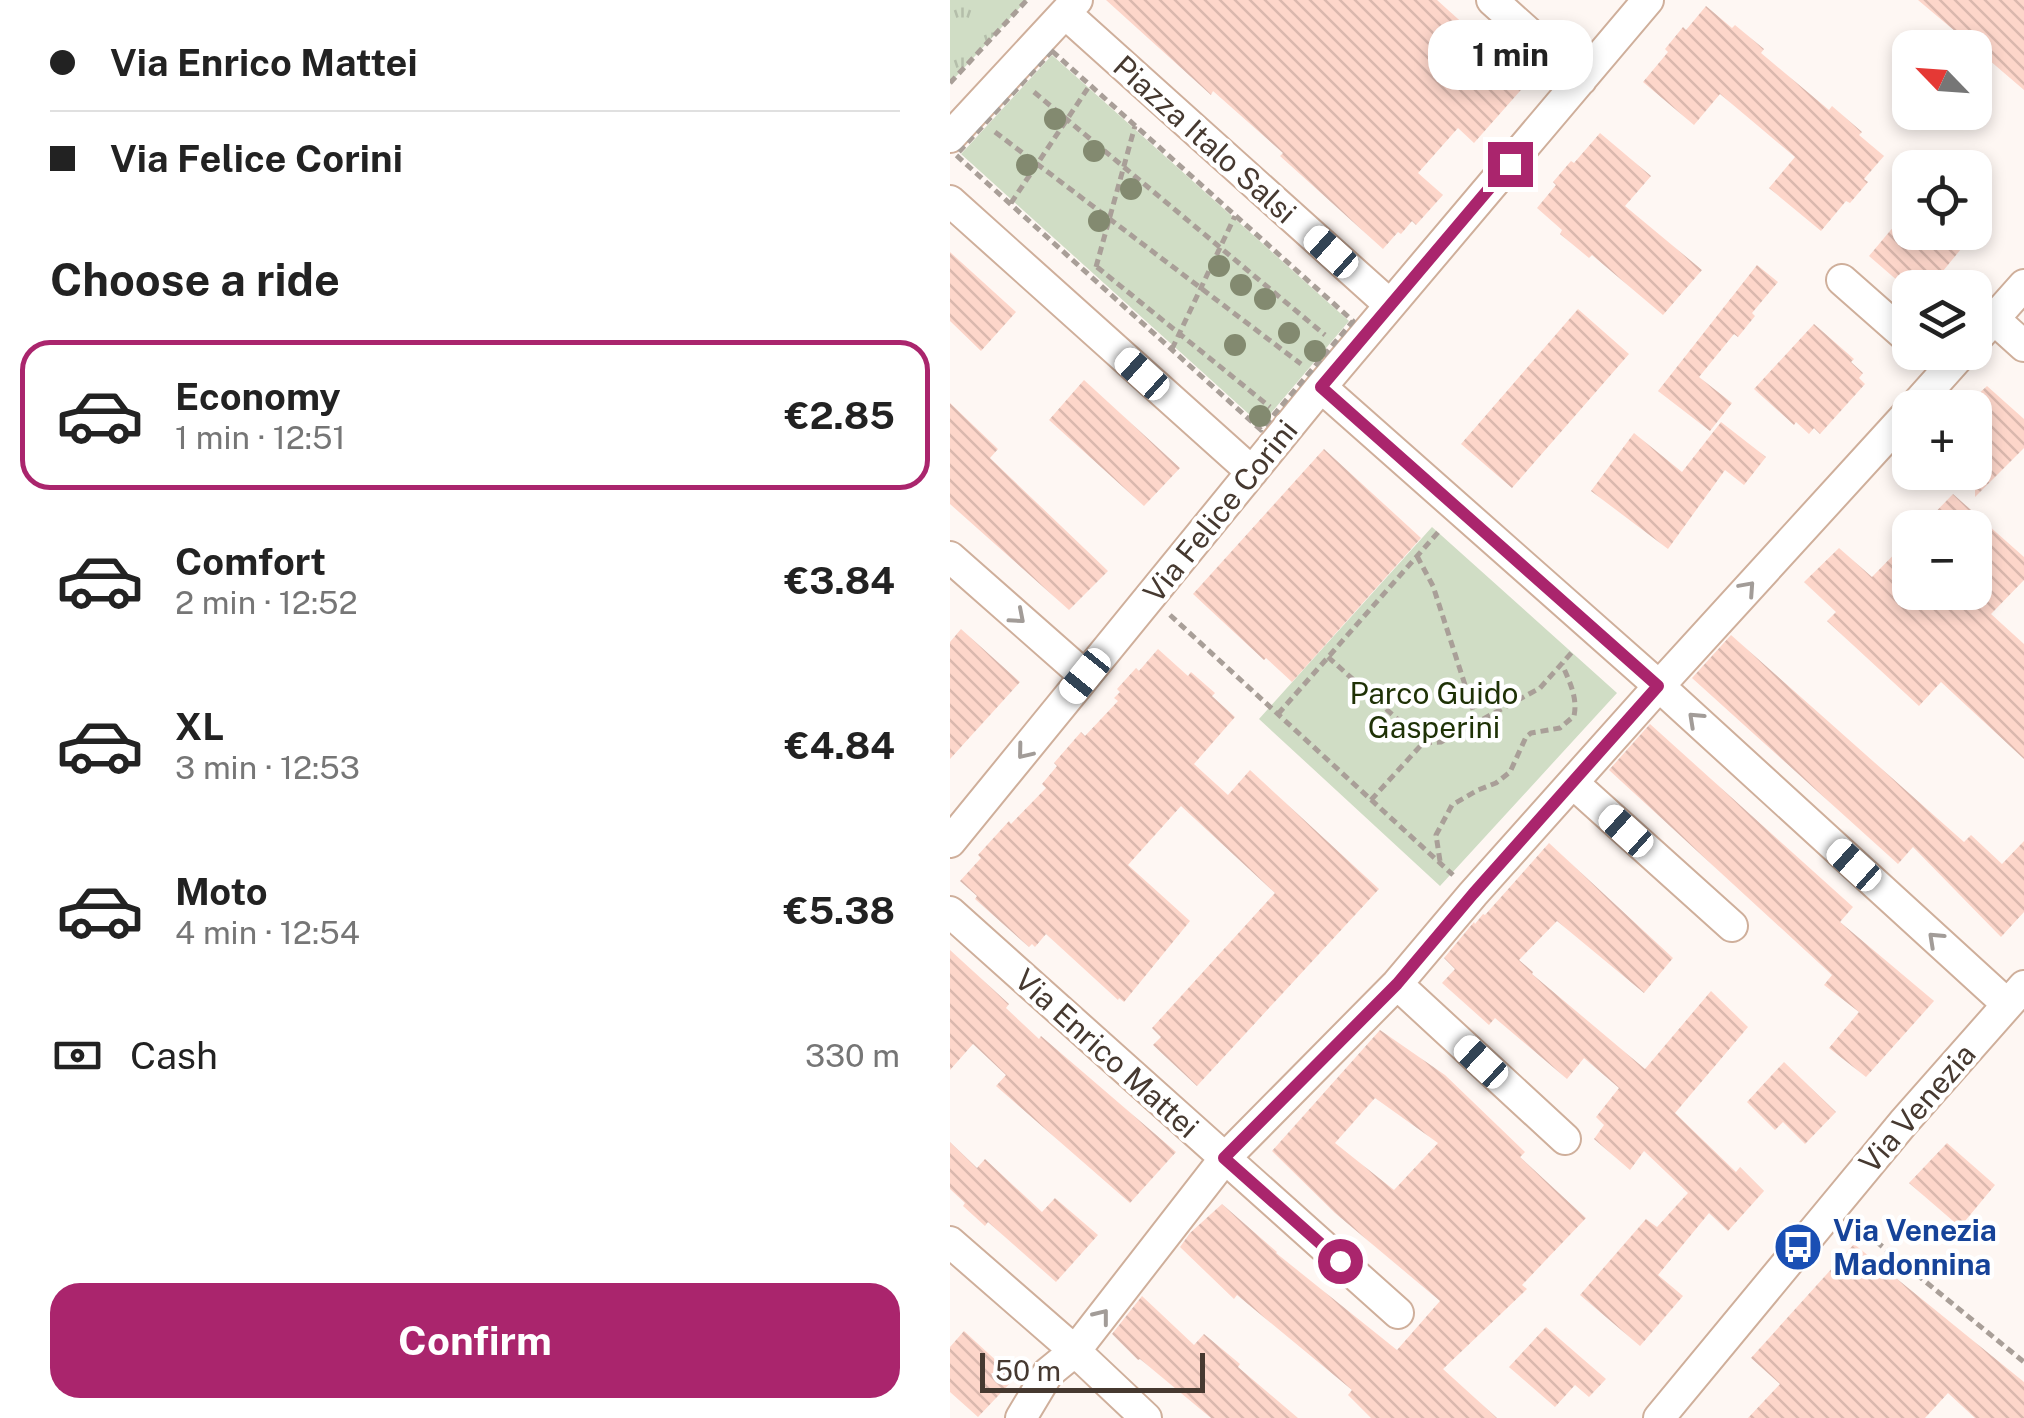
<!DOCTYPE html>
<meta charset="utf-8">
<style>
:root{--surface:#fff;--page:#f6f6f6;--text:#222;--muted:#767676;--line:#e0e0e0;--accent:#aa256d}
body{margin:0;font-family:"Public Sans",sans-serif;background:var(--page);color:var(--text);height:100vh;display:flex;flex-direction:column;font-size:38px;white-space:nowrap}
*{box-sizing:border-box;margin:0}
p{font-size:32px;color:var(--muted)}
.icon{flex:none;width:55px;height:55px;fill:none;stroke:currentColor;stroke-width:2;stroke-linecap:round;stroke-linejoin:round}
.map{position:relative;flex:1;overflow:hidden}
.details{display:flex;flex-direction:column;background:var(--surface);width:950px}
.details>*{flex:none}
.top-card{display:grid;align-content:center;height:220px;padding:0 50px;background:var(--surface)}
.needle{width:65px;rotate:295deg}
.controls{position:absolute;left:942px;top:30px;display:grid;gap:20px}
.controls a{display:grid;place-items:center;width:100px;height:100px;border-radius:20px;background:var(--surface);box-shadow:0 5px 15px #0003;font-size:50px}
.scale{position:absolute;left:30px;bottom:25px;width:225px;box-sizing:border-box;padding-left:10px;border:5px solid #463930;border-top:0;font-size:28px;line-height:35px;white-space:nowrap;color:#463930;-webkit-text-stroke:8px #fff;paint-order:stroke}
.end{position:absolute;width:45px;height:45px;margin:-22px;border:12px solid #aa256d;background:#fff;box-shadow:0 0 0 5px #fff}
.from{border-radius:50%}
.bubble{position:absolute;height:70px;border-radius:30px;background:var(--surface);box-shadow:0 5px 15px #0003;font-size:32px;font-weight:700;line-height:70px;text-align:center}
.car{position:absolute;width:30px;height:60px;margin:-30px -15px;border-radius:12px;box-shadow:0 0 8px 2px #0007;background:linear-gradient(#fff 24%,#345 0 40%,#fff 0 76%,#345 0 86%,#fff 0)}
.top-card b{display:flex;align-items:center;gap:35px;height:95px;font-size:38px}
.top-card b+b{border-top:2px solid var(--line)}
.top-card i{width:25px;height:25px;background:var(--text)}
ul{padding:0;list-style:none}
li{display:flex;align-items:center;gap:30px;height:150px;margin:0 20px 15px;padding:0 30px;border:5px solid transparent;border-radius:30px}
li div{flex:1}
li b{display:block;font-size:38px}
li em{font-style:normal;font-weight:700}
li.current{border-color:var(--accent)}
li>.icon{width:90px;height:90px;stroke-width:1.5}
h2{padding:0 50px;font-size:45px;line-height:120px}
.pay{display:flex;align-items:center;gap:25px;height:110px;padding:0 50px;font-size:38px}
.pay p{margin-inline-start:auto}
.cta{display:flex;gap:20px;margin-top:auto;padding:20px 50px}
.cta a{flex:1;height:115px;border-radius:30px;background:var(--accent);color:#fff;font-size:40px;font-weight:700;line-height:115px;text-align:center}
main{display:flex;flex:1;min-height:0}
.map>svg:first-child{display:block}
.grass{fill:url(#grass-tufts)}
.park{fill:#d0ddc5}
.building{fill:url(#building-back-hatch);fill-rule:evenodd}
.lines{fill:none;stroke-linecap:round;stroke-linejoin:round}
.minor-casing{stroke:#cfaf9b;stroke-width:34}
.path{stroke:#a99f98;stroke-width:5;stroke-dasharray:8 5;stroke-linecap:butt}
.minor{stroke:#fff;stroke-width:30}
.tree{fill:#838a70}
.oneway{stroke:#a29c98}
.route{stroke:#aa256d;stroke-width:12}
.labels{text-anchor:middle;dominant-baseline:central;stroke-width:9;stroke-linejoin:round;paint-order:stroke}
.street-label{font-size:30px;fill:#463930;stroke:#fff}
.park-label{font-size:30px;fill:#1e3105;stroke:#fff}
.transit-label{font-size:30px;font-weight:bold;fill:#164399;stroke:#fff;text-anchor:start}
</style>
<main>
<section class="details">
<div class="top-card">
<b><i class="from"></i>Via Enrico Mattei</b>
<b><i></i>Via Felice Corini</b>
</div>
<h2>Choose a ride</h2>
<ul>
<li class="current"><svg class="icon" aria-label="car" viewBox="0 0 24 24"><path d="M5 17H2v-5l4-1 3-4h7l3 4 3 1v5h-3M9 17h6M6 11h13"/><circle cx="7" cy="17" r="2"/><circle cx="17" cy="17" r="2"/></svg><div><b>Economy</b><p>1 min · 12:51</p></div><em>€2.85</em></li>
<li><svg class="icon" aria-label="car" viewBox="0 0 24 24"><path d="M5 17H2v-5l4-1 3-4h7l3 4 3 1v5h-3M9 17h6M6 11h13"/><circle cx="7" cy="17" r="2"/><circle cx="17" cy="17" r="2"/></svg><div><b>Comfort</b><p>2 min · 12:52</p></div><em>€3.84</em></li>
<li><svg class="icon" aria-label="car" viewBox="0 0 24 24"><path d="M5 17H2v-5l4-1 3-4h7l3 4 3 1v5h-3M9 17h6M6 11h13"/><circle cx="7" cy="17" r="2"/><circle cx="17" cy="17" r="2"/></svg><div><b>XL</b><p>3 min · 12:53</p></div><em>€4.84</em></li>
<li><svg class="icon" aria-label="car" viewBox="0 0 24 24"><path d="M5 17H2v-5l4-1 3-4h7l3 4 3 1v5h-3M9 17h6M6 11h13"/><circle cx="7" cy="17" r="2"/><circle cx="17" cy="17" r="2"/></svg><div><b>Moto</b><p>4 min · 12:54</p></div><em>€5.38</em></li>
</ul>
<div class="pay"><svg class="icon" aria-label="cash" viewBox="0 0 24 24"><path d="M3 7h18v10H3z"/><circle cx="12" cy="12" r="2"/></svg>Cash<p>330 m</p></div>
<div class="cta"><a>Confirm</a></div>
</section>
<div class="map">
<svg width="1074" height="1418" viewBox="0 0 1074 1418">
<defs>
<pattern id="grass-tufts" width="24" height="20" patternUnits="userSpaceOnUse" patternTransform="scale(2.5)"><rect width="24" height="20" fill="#d0ddc5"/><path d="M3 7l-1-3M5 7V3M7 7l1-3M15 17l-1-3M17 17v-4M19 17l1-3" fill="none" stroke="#b4beaa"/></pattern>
<pattern id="building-back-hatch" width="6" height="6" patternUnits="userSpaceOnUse" patternTransform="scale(2.5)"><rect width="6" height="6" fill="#fdd6ca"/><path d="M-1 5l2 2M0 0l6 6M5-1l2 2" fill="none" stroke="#dab8ae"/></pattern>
</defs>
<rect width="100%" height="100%" fill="#fef7f3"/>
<path class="grass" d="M0 0H77L0 83Z"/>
<path class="park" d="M102 55 399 321 311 425 11 154Z
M482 527 667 693 490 886 309 719Z"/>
<path class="building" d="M156 0H487L578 82 524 143 508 128 468 173 493 195 466 225 462 221 451 234 448 232 433 249 330 156 333 153 263 91 261 95Z
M968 0H1074V90L1025 48Z
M756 6 782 28 785 25 814 49 811 53 879 110 882 106 912 132 909 135 934 156 914 179 918 182 900 203 896 201 871 231 819 188 845 157 801 120 770 94 744 125 693 82 718 52 715 49 733 27 736 30Z
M650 133 701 176 675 206 752 270 713 315 642 255 639 258 610 234 612 230 587 208 606 185 603 182 621 161 624 163Z
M960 207V232H1025L979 288H956L919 256Z
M0 252 66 312 31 351 0 321Z
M807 265 828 282 802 313 805 316 788 337 784 334 749 377 782 403 760 431 708 391Z
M628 309 679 354 562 488 511 444Z
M864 324 904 359 901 362 913 373 909 378 915 384 870 434 864 428 859 434 846 422 844 425 804 389Z
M134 380 230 468 194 506 99 420Z
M1037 386 1074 419V448L1025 497V397Z
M0 403 48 449 40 458 158 571 119 610 0 504Z
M771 422 816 457 794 485 775 470 718 549 641 491 684 433 732 472Z
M374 449 471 538 342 682 316 658 314 660 243 594Z
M1003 494 1074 557V580L1041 614 1074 644V759L991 682 969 706 877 621 886 612 854 582 889 548 922 577 960 538V592H1025V528H970Z
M11 629 70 682 0 759V642Z
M781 635 1014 842 1021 835 1052 864 1074 841V912L1051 937 963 847 948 864 742 678Z
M208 649 238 676 241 672 265 693 262 696 285 717 244 764 278 795 300 770 429 889 247 1086 203 1045 211 1037 202 1028 325 893 231 806 178 865 240 921 174 1002 169 998 168 1000 96 934 85 947 82 944 79 947 25 899 27 896 10 881 31 858 28 855 59 821 61 824 96 788 92 784 107 766 104 763 131 732 135 736 168 701 164 698 170 692 167 689 186 668 189 671Z
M700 724 903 907 890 922 984 1001 916 1077 879 1048 909 1012 874 985 882 975 659 770Z
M599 843 723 958 694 993 607 921 569 960 583 972 582 974 695 1069 761 991 798 1027 725 1113 786 1172 790 1167 814 1191 778 1231 759 1213 708 1275 733 1296 690 1346 630 1295 696 1219 707 1227 738 1193 694 1151 680 1170 644 1139 654 1125 646 1117 669 1088 634 1058 617 1079 545 1018 539 1025 492 983 505 969 494 958 524 922 525 924 533 914 535 915Z
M0 950 59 1004 56 1008 89 1039 91 1036 226 1152 180 1203 46 1086 56 1075 23 1044 0 1070Z
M430 1030 495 1075 575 1152 570 1157 636 1218 572 1285 577 1289 493 1369 547 1418H421L398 1395 402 1390 287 1295 284 1299 230 1247 240 1233 272 1204 327 1252 326 1253 447 1350 490 1301 385 1213 322 1151ZM425 1098 488 1143 444 1190 385 1143Z
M834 1062 886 1112 855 1144 833 1122 825 1130 797 1102Z
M0 1142 27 1168 35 1159 92 1212 105 1198 148 1235 106 1282 38 1222 35 1226 13 1206 15 1203 0 1189Z
M997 1143 1045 1185 1010 1227 959 1183Z
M904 1244 1074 1382V1418H1025L998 1393 975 1418H798L830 1384 801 1358Z
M192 1296 244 1345 254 1334 290 1364 288 1367 348 1418H261L190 1359 188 1360 162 1334Z
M596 1327 656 1379 639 1397 625 1385 605 1407 559 1367Z
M14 1331 65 1378 28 1417 0 1392V1347Z"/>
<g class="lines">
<g class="minor-casing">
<path id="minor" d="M542 0 631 80
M115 13 440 305
M0 137 127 0
M0 201 302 472
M892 280 960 340
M1044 319 1074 346
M1025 340 1074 285
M371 387 709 686 1057 1004
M963 408 1013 352
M0 557 135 676
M623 783 782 926
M0 842 371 387 698 0
M0 912 448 1313
M447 984 615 1139
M0 1242 125 1351 196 1418
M71 1418 98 1373 125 1351 275 1158 447 984 523 894 709 686 960 411
M709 1418 953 1123 1074 986"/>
</g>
<path class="path" d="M102 51 403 321 311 430 6 155Z
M0 83 77 0
M84 92 375 335
M45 132 351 364
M61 203 140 85
M146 267 185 126
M147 267 320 407
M222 349 285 216
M467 556 483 586 527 722
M220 615 503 875
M378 657 473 742
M328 714 491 529
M421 800 473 743 491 742 590 688 623 651
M490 861 486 835 502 805 528 790 546 783 560 772 576 737 581 733 610 728 624 716C628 697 619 681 612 664
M906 1225 1074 1362"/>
<use href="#minor" class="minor"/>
</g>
<g class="tree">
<circle cx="105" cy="119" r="11"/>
<circle cx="144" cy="151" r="11"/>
<circle cx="77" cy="165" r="11"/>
<circle cx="181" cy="189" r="11"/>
<circle cx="149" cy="221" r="11"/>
<circle cx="269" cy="266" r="11"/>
<circle cx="291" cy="285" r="11"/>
<circle cx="315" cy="299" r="11"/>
<circle cx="339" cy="333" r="11"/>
<circle cx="285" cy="345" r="11"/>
<circle cx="365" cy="351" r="11"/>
<circle cx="310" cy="416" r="11"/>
</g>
<defs><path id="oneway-chevron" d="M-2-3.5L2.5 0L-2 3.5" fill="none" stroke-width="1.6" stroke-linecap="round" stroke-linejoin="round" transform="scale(2.5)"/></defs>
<g class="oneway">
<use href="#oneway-chevron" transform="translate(798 588) rotate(-48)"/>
<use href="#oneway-chevron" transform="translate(68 617) rotate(41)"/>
<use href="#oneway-chevron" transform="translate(745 719) rotate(-137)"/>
<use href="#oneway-chevron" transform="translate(74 752) rotate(129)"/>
<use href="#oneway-chevron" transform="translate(985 939) rotate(-137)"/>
<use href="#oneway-chevron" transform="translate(152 1316) rotate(-52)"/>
</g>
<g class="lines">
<path class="route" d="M390 1261 274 1158 447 984 523 894 708 686 371 387 560 164"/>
</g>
<defs>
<g id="bus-disc" transform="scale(2.5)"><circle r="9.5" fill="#1a4fb4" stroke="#fff"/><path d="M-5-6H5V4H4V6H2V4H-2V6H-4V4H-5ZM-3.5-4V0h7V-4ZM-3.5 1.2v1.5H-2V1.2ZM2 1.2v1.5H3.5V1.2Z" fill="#fff"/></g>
</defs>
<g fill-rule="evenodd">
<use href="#bus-disc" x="848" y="1247"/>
</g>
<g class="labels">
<g class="street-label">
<text transform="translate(255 139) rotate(42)">Piazza Italo Salsi</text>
<text transform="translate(270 511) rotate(-51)">Via Felice Corini</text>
<text transform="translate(157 1053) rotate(42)">Via Enrico Mattei</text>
<text transform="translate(967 1108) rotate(-49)">Via Venezia</text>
</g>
<g class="park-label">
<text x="484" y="693">Parco Guido<tspan x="484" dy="34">Gasperini</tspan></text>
</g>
<g class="transit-label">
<text x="883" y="1230">Via Venezia<tspan x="883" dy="34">Madonnina</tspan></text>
</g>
</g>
</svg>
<div class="controls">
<a><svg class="needle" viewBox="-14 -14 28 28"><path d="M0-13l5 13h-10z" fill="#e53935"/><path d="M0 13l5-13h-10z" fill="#767676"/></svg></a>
<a><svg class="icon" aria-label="locate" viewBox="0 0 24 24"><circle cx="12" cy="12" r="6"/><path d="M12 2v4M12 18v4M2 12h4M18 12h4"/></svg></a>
<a><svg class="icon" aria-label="layers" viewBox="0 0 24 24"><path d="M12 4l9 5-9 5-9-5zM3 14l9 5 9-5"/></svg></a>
<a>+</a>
<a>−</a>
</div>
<div class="scale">50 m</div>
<i class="end from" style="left:390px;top:1261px"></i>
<i class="end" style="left:560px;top:164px"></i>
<div class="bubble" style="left:478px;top:20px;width:165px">1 min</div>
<i class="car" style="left:381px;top:252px;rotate:312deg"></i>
<i class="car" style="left:192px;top:374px;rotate:312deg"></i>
<i class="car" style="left:135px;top:676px;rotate:219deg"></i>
<i class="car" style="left:676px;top:831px;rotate:312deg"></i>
<i class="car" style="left:904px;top:865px;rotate:312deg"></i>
<i class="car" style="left:531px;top:1062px;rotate:313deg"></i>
</div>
</main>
